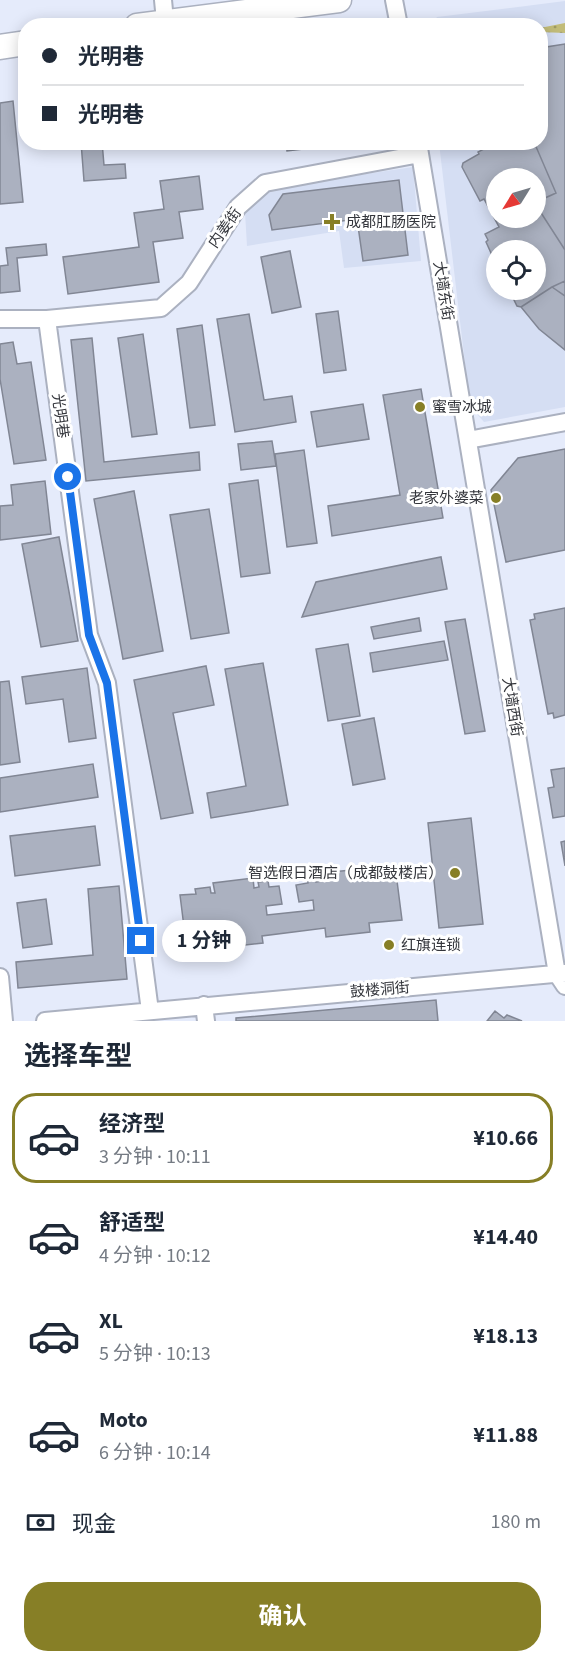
<!DOCTYPE html>
<html lang="zh">
<meta charset="utf-8">
<style>
:root{--surface:#fff;--page:#f2f2f3;--text:#1f2937;--muted:#747a83;--line:#e0e1e3;--accent:#877f26}
body{margin:0;font-family:"Source Sans 3","Noto Sans SC",sans-serif;background:var(--page);color:var(--text);height:100vh;display:flex;flex-direction:column;font-size:22px;white-space:nowrap}
*{box-sizing:border-box;margin:0}
p{font-size:20px;color:var(--muted)}
.icon{flex:none;width:33px;height:33px;fill:none;stroke:currentColor;stroke-width:2;stroke-linecap:round;stroke-linejoin:round}
.map{position:relative;height:1021px;overflow:hidden}
.panel{display:flex;flex-direction:column;background:var(--surface);flex:1}
.panel>*{flex:none}
.hud{position:absolute;left:18px;top:18px;width:530px;height:132px;border-radius:24px;box-shadow:0 3px 15px #0003;display:grid;align-content:center;height:132px;padding:0 24px;background:var(--surface)}
.needle{width:39px;rotate:233deg}
.buttons{position:absolute;left:486px;top:168px;display:grid;gap:12px}
.buttons a{display:grid;place-items:center;width:60px;height:60px;border-radius:50%;background:var(--surface);box-shadow:0 3px 15px #0003;font-size:30px}
.end{position:absolute;width:27px;height:27px;margin:-14px;border:8px solid #1a73e8;background:#fff;box-shadow:0 0 0 3px #fff}
.from{border-radius:50%}
.bubble{position:absolute;height:42px;border-radius:21px;background:var(--surface);box-shadow:0 3px 15px #0003;font-size:20px;font-weight:700;line-height:42px;text-align:center}
.hud b{display:flex;align-items:center;gap:21px;height:57px;font-size:22px}
.hud b+b{border-top:2px solid var(--line)}
.hud i{width:15px;height:15px;background:var(--text)}
ul{padding:0;list-style:none}
li{display:flex;align-items:center;gap:18px;height:90px;margin:0 12px 9px;padding:0 12px;border:3px solid transparent;border-radius:24px}
li div{flex:1}
li b{display:block;font-size:22px}
li em{font-style:normal;font-weight:700}
li.current{border-color:var(--accent)}
li>.icon{width:54px;height:54px;stroke-width:1.5}
h2{padding:0 24px;font-size:27px;line-height:72px}
.pay{display:flex;align-items:center;gap:15px;height:66px;padding:0 24px;font-size:22px}
.pay p{margin-inline-start:auto}
.action{display:flex;gap:12px;margin-top:auto;padding:12px 24px}
.action a{flex:1;height:69px;border-radius:24px;background:var(--accent);color:#fff;font-size:24px;font-weight:700;line-height:69px;text-align:center}
.map>svg:first-child{display:block}
.built{fill:#d5def3;fill-rule:evenodd}
.park{fill:url(#park-dots)}
.building{fill:#abb1c0;stroke:#818694;stroke-width:1.5}
.lines{fill:none;stroke-linecap:round;stroke-linejoin:round}
.street-casing{stroke:#abb1c0;stroke-width:20}
.secondary-casing{stroke:#abb1c0;stroke-width:27}
.street{stroke:#fff;stroke-width:16}
.secondary{stroke:#fff;stroke-width:24}
.route{stroke:#1a73e8;stroke-width:8}
.poi-dot{fill:#877f26;stroke:#fff;stroke-width:2}
.labels{text-anchor:middle;dominant-baseline:central;stroke-width:6;stroke-linejoin:round;paint-order:stroke}
.poi-label{font-size:15px;fill:#33353b;stroke:#fff;text-anchor:start}
.street-label{font-size:15px;fill:#33353b;stroke:#fff}
</style>
<div class="map">
<svg width="565" height="1021" viewBox="0 0 565 1021">
<defs>
<pattern id="park-dots" width="8" height="8" patternUnits="userSpaceOnUse" patternTransform="scale(1.5)"><rect width="8" height="8" fill="#c2bc79"/><path d="M2 2h.1M6 6h.1" fill="none" stroke="#9e9a64" stroke-width="1.8" stroke-linecap="round"/></pattern>
</defs>
<rect width="100%" height="100%" fill="#e5ebfb"/>
<path class="built" d="M565 1V407L484 422 470 406 439 143 540 142V26H431L437 17ZM496 178H536V218H496ZM496 250H536V290H496Z
M413 167 421 261 344 268 339 231 247 246 245 212 270 188Z"/>
<path class="park" d="M565 23V33L540 32V28Z"/>
<path class="building" d="M565 44V250L536 205V202L556 193 534 142H540V48Z
M13 101 23 202 0 204V103Z
M81 142H102L104 165 125 164 126 178 84 181Z
M286 142H364L287 151Z
M497 142H534L556 193 536 202V178H496V218H536V205L565 250V281L552 287 521 307 517 306 512 296 509 297 506 290H536V250H496V264L486 242 488 240 485 234 499 227 484 199 480 201 462 167 463 163 479 154 478 152Z
M199 176 203 209 179 212 183 238 153 242 159 282 68 294 63 257 139 247 134 213 164 209 160 181Z
M399 180 408 255 363 261 357 219 272 230 269 215 283 194Z
M46 244 47 255 17 258 20 291 0 293V266L8 265 6 248Z
M290 251 301 307 272 313 261 257Z
M565 281V350L539 329 521 307 552 287Z
M565 281V296L552 287Z
M338 311 346 370 324 373 316 314Z
M249 314 264 400 292 396 296 422 235 432 217 319Z
M202 325 215 425 190 428 177 329Z
M143 334 157 434 132 437 118 338Z
M92 338 104 462 199 452 200 470 86 481 71 340Z
M13 342 17 364 31 362 46 460 14 464 0 379V344Z
M421 389 443 518 332 536 328 506 400 495 383 395Z
M363 404 369 439 317 447 311 412Z
M272 441 276 466 241 470 238 444Z
M565 449V550L506 562 491 490 518 458Z
M304 450 317 543 287 547 275 454Z
M258 480 270 573 241 577 229 484Z
M45 481 51 534 0 540V506L13 505 11 485Z
M134 491 163 651 123 659 94 499Z
M209 509 229 633 191 639 170 515Z
M59 537 78 641 41 647 22 544Z
M441 557 447 589 302 617 316 582Z
M565 608V715L554 718 553 713 548 714 530 620 535 619 534 614Z
M419 618 421 631 374 639 371 627Z
M465 619 485 731 465 734 445 622Z
M444 641 448 660 373 672 370 653Z
M348 644 360 716 328 721 316 649Z
M263 663 288 805 211 818 207 793 246 786 225 669Z
M206 666 214 705 173 713 193 813 161 819 134 680Z
M87 668 96 738 69 742 63 699 26 704 22 677Z
M9 681 20 762 0 765V682Z
M374 718 385 779 353 785 342 724Z
M93 764 98 797 0 812V778Z
M565 768V816L553 818 548 788 554 787 551 770Z
M471 818 483 924 439 928 428 823Z
M95 826 100 865 15 876 10 836Z
M565 841V866L561 842Z
M362 869 363 876H368V870L380 869 381 875 396 873 402 920 369 923 370 932 326 937 325 928 262 936 263 943 219 948 218 939 186 943 180 895 196 894 195 889 210 887 211 893H215L213 883 253 878 254 888 259 887 258 882 268 881 269 887 279 886 282 904 266 906 267 915 314 910 313 900 299 902 296 885 308 883 307 877 316 876V882L322 881 321 873Z
M119 886 127 979 18 988 16 962 93 955 88 889Z
M46 899 52 944 23 948 17 903Z
M436 1000 438 1021H236V1018Z
M495 1011 504 1018 507 1015 522 1021H487Z"/>
<g class="lines">
<g class="street-casing">
<path id="street" d="M163 0 165 21
M394 0 399 26
M418 142 557 974 565 986
M0 319H47L161 308 189 283 238 207 265 183 420 154
M47 319 89 635 107 683 150 1011
M468 440 565 422
M0 977 4 1021
M204 1005 206 1021
M45 1021 565 973"/>
</g>
<g class="secondary-casing">
<path id="secondary" d="M137 26 339 0
M0 47 26 43"/>
</g>
<use href="#street" class="street"/>
<use href="#secondary" class="secondary"/>
</g>
<g class="lines">
<path class="route" d="M68 477 89 635 107 683 141 941"/>
</g>
<g class="poi-dot">
<path d="M329 213h6v6h6v6h-6v6h-6v-6h-6v-6h6z"/>
<circle cx="420" cy="407" r="6"/>
<circle cx="496" cy="498" r="6"/>
<circle cx="455" cy="873" r="6"/>
<circle cx="389" cy="945" r="6"/>
</g>
<g class="labels">
<g class="poi-label">
<text x="346" y="222">成都肛肠医院</text>
<text x="432" y="407">蜜雪冰城</text>
<text x="484" y="498" text-anchor="end">老家外婆菜</text>
<text x="443" y="873" text-anchor="end">智选假日酒店（成都鼓楼店）</text>
<text x="401" y="945">红旗连锁</text>
</g>
<g class="street-label">
<text transform="translate(225 228) rotate(-55)">内姜街</text>
<text transform="translate(443 291) rotate(81)">大墙东街</text>
<text transform="translate(60 416) rotate(82)">光明巷</text>
<text transform="translate(512 707) rotate(81)">大墙西街</text>
<text transform="translate(380 990) rotate(-5)">鼓楼洞街</text>
</g>
</g>
</svg>
<div class="buttons">
<a><svg class="needle" viewBox="-14 -14 28 28"><path d="M0-13l5 13h-10z" fill="#e53935"/><path d="M0 13l5-13h-10z" fill="#747a83"/></svg></a>
<a><svg class="icon" aria-label="locate" viewBox="0 0 24 24"><circle cx="12" cy="12" r="6"/><path d="M12 2v4M12 18v4M2 12h4M18 12h4"/></svg></a>
</div>
<i class="end from" style="left:68px;top:477px"></i>
<i class="end" style="left:141px;top:941px"></i>
<div class="bubble" style="left:162px;top:920px;width:84px">1 分钟</div>
<div class="hud">
<b><i class="from"></i>光明巷</b>
<b><i></i>光明巷</b>
</div>
</div>
<section class="panel">
<h2>选择车型</h2>
<ul>
<li class="current"><svg class="icon" aria-label="car" viewBox="0 0 24 24"><path d="M5 17H2v-5l4-1 3-4h7l3 4 3 1v5h-3M9 17h6M6 11h13"/><circle cx="7" cy="17" r="2"/><circle cx="17" cy="17" r="2"/></svg><div><b>经济型</b><p>3 分钟 · 10:11</p></div><em>¥10.66</em></li>
<li><svg class="icon" aria-label="car" viewBox="0 0 24 24"><path d="M5 17H2v-5l4-1 3-4h7l3 4 3 1v5h-3M9 17h6M6 11h13"/><circle cx="7" cy="17" r="2"/><circle cx="17" cy="17" r="2"/></svg><div><b>舒适型</b><p>4 分钟 · 10:12</p></div><em>¥14.40</em></li>
<li><svg class="icon" aria-label="car" viewBox="0 0 24 24"><path d="M5 17H2v-5l4-1 3-4h7l3 4 3 1v5h-3M9 17h6M6 11h13"/><circle cx="7" cy="17" r="2"/><circle cx="17" cy="17" r="2"/></svg><div><b>XL</b><p>5 分钟 · 10:13</p></div><em>¥18.13</em></li>
<li><svg class="icon" aria-label="car" viewBox="0 0 24 24"><path d="M5 17H2v-5l4-1 3-4h7l3 4 3 1v5h-3M9 17h6M6 11h13"/><circle cx="7" cy="17" r="2"/><circle cx="17" cy="17" r="2"/></svg><div><b>Moto</b><p>6 分钟 · 10:14</p></div><em>¥11.88</em></li>
</ul>
<div class="pay"><svg class="icon" aria-label="cash" viewBox="0 0 24 24"><path d="M3 7h18v10H3z"/><circle cx="12" cy="12" r="2"/></svg>现金<p>180 m</p></div>
<div class="action"><a>确认</a></div>
</section>
